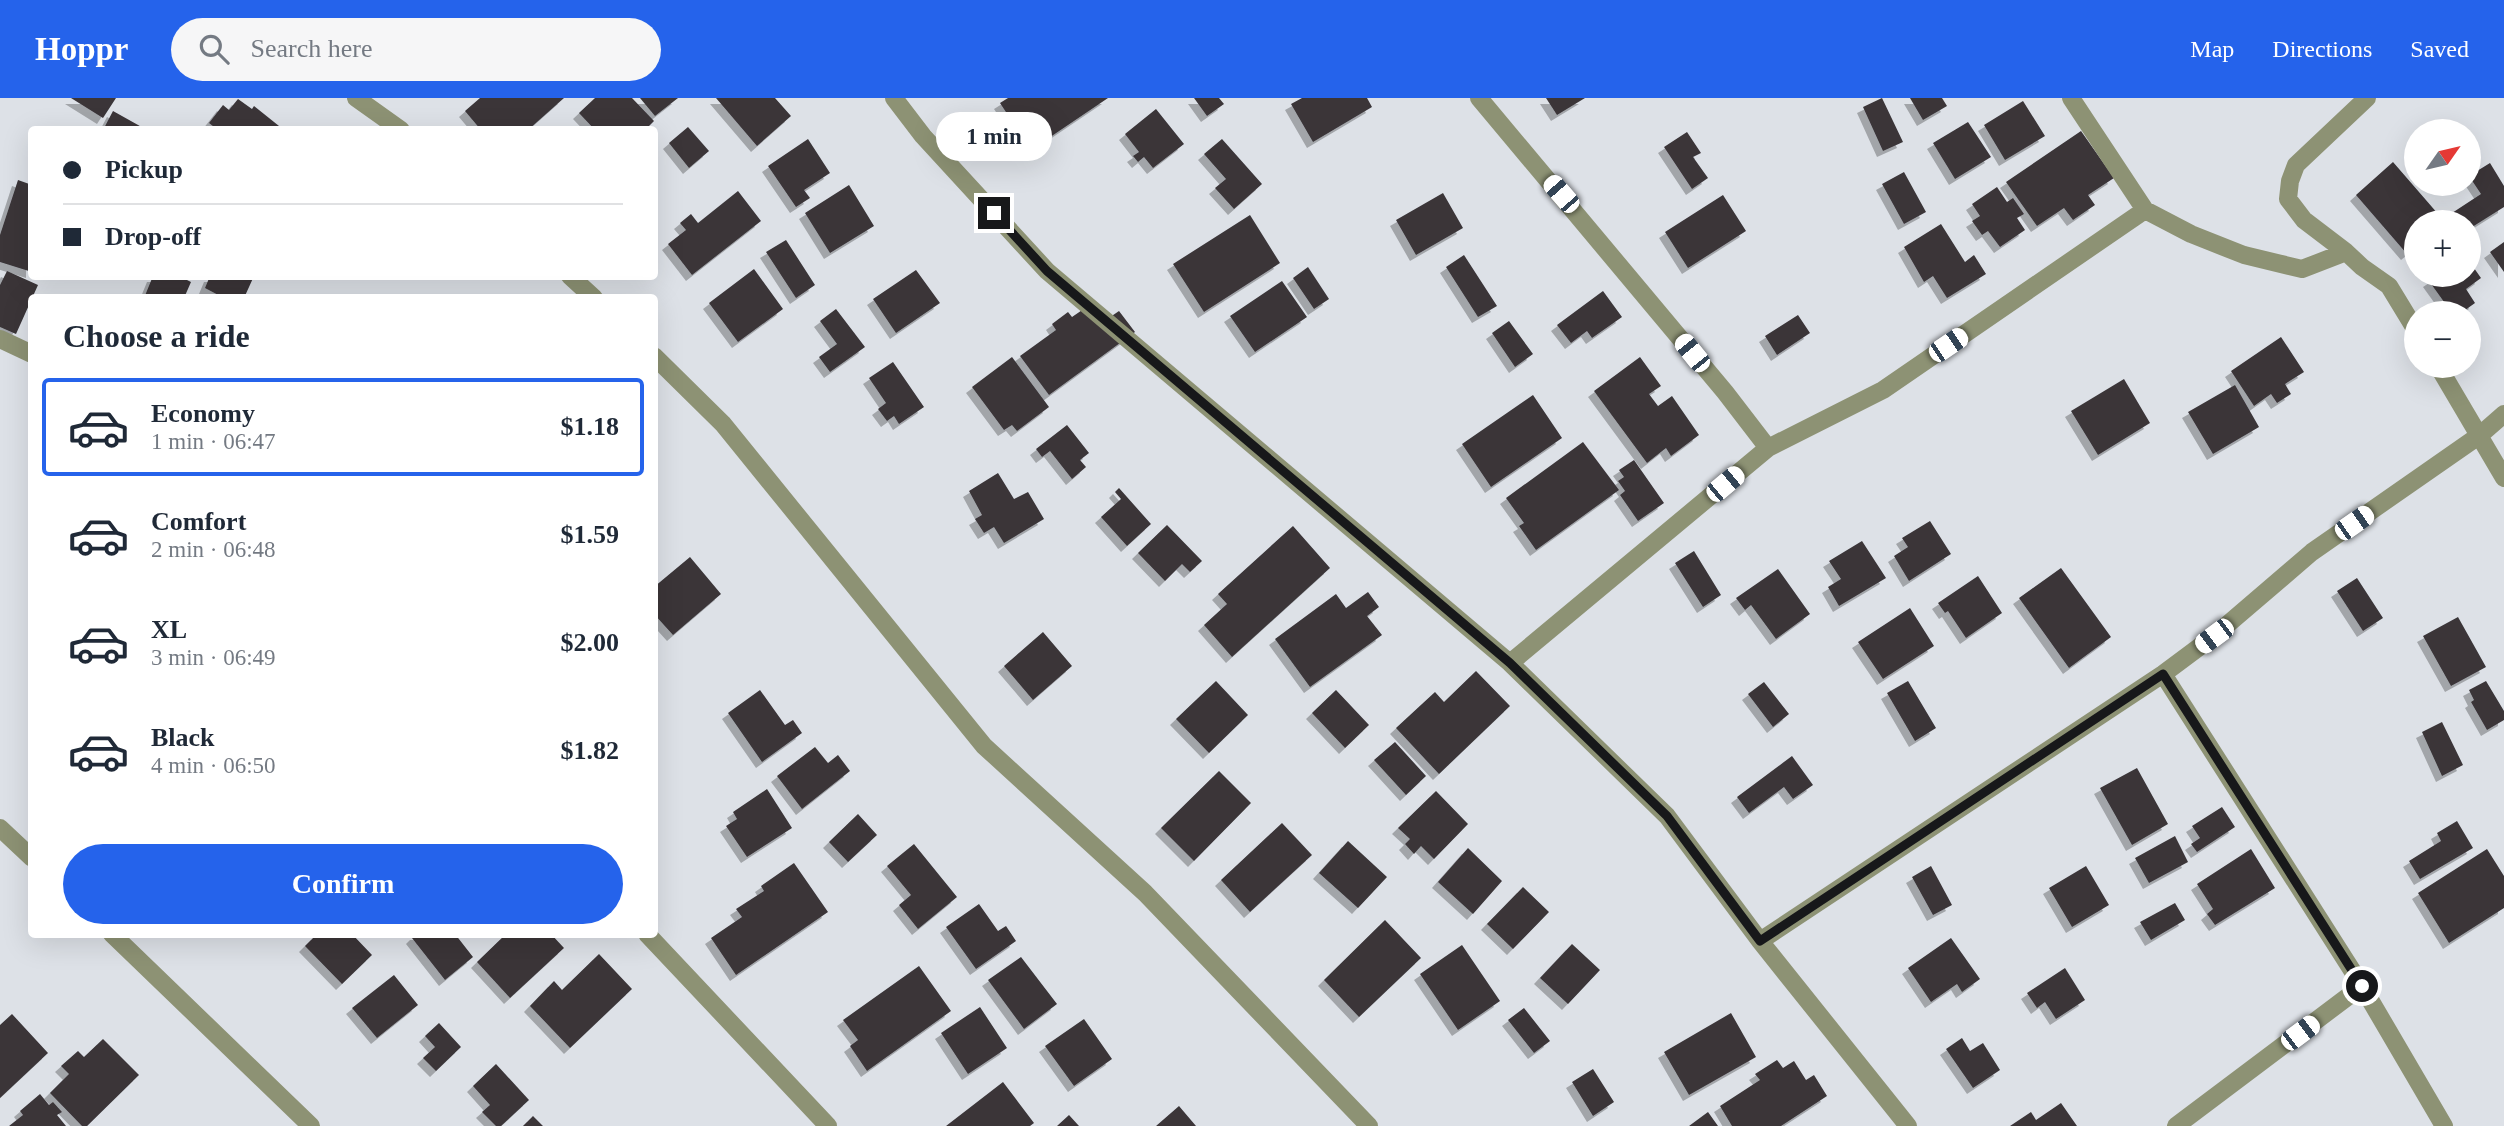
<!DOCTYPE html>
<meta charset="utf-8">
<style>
:root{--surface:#fff;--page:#f6f6f7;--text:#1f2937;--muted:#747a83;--line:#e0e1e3;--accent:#2563eb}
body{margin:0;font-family:"Times New Roman",serif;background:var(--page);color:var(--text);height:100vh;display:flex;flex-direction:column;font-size:26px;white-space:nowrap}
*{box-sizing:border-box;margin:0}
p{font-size:23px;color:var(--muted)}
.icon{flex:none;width:38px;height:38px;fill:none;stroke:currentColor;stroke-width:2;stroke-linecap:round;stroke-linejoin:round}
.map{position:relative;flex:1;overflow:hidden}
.panel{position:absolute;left:28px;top:196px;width:630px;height:644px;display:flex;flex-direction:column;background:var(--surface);border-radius:7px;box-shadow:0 7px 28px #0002}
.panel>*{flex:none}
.banner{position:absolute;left:28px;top:28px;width:630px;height:154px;border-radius:7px;box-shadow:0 7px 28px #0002;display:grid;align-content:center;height:154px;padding:0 35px;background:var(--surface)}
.needle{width:46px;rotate:56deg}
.fabs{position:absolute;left:2404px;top:21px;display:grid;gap:14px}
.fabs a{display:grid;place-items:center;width:77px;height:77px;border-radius:50%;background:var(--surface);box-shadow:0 7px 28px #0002;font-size:35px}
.end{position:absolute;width:32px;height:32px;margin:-16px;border:9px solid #17181a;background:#fff;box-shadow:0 0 0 4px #fff}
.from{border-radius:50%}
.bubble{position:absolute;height:49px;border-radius:24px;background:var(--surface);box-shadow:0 7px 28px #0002;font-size:23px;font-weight:600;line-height:49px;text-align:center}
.car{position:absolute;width:21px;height:42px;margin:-21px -10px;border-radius:9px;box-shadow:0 0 5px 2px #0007;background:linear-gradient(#fff 24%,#345 0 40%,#fff 0 76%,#345 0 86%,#fff 0)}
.banner b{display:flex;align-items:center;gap:24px;height:66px;font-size:26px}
.banner b+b{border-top:2px solid var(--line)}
.banner i{width:18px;height:18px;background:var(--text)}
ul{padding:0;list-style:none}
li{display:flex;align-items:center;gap:21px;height:98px;margin:0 14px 10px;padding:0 21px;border:4px solid transparent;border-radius:7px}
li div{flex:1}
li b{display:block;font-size:26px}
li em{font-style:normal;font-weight:600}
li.selected{border-color:var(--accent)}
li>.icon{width:63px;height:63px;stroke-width:1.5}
h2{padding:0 35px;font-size:32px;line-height:84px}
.primary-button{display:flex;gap:14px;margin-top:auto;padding:14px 35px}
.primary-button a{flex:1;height:80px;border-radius:42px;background:var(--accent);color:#fff;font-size:28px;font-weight:600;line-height:80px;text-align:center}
header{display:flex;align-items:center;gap:42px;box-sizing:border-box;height:98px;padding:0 35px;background:var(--accent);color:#fff}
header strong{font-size:33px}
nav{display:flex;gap:38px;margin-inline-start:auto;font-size:24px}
.search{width:490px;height:63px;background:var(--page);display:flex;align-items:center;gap:18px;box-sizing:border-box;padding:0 24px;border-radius:38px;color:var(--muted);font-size:26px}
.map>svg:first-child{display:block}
.building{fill:#3a3539;filter:url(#shadow)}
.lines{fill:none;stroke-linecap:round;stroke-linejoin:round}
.street{stroke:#8d9274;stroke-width:18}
.route{stroke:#17181a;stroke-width:9}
</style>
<header>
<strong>Hoppr</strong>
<div class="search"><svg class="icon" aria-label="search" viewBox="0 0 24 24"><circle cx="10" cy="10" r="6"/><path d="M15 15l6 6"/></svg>Search here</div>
<nav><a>Map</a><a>Directions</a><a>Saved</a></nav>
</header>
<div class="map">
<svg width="2504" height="1028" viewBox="0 0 2504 1028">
<defs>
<filter id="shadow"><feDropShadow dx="-6" dy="6" stdDeviation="0" flood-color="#0004"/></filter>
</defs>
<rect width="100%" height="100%" fill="#dde1e7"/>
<path class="building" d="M71 0H116L103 20Z
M480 0H564L528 32H481L465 13Z
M595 0H632L654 23 645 32H595L579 15Z
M640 0H678L655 18Z
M716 0H775L791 18 757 48Z
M1008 0H1108L1031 52 1000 5Z
M1194 0H1219L1224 6 1207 18Z
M1302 0H1367L1372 9 1313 44 1291 6Z
M1546 0H1585L1557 17Z
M1882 0 1903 44 1883 53 1863 9Z
M1910 0H1942L1947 8 1923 22Z
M238 1 252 11 254 8 284 32H218L209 25 223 7 229 12Z
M2023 3 2045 38 2005 62 1984 27Z
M1156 11 1184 46 1153 70 1144 59 1138 64 1133 58 1139 54 1125 36Z
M113 13 147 32H103Z
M1968 24 1991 59 1955 81 1933 45Z
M688 29 709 53 689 70 669 45Z
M2081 33 2114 80 2088 97 2095 107 2073 122 2064 110 2037 128 2006 84Z
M1687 34 1701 55 1693 59 1708 80 1692 91 1664 49Z
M808 41 830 75 804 92 810 100 796 109 768 68Z
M1222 41 1262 86 1234 111 1215 90 1226 81 1204 56Z
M2393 64 2445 124H2417V148L2407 156 2356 97Z
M2490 65 2504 88V109L2469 131V124H2458L2452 115 2481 96 2469 78Z
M1904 74 1926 114 1904 126 1882 86Z
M18 82 32 87V174L0 164V137Z
M849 87 874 128 830 155 805 115Z
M1997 89 2007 104 2013 100 2024 116 2017 120 2025 132 2000 149 1988 133 1982 137 1972 123 1980 118 1972 106Z
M738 93 761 123 692 177 668 146 686 132 680 125 691 116 698 125Z
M1443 95 1463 130 1416 157 1396 122Z
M1723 97 1746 133 1688 170 1665 134Z
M1250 117 1280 165 1204 214 1173 166Z
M1941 126 1965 164 1974 157 1986 176 1947 200 1933 178 1924 184 1904 149Z
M786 142 815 187 796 200 766 154Z
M2504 144V174L2490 154Z
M1464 157 1497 208 1478 219 1446 169Z
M2469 163 2481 180 2466 191 2475 205 2461 215H2452L2429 183 2438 177H2469Z
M1308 169 1329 201 1314 211 1293 180Z
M754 171 783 211 738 244 709 205Z
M916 172 940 205 896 235 873 201Z
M7 173 38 187 16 236 0 229V187Z
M153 178H179L191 184 184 200H144Z
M210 178H254L244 200H224L205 190Z
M1282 183 1307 219 1255 254 1230 218Z
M1603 193 1622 219 1592 240 1587 233 1571 245 1557 227Z
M1091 206 1103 224 1119 213 1135 234 1049 297 1020 258 1056 232 1052 226 1068 214 1072 219Z
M836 211 865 249 830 274 819 259 837 246 820 223Z
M1798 217 1810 235 1777 257 1765 238Z
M1509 223 1533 256 1515 269 1492 235Z
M2281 239 2304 274 2285 286 2291 296 2277 305 2271 296 2254 308 2231 273Z
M1012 259 1049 309 1017 333 1012 327 1004 332 972 289Z
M1640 259 1661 288 1649 296 1658 308 1672 298 1699 337 1671 358 1666 350 1647 365 1594 293Z
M893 264 924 309 899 326 894 318 887 323 878 311 886 305 869 280Z
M2124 281 2150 325 2098 357 2071 313Z
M2235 287 2259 329 2213 356 2188 314Z
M1533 297 1562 340 1491 389 1462 346Z
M1067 327 1089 355 1080 362 1086 369 1072 381 1050 353 1042 359 1036 351Z
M1583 344 1619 392 1536 452 1519 428 1524 425 1506 400Z
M1634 362 1664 405 1638 423 1620 397 1625 393 1618 383 1624 379 1619 372Z
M998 375 1014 401 1028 394 1044 421 1004 445 994 429 984 435 975 421 982 417 969 393Z
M1119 390 1151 426 1127 448 1101 419 1121 401 1115 394Z
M1930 423 1951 456 1909 483 1894 458 1908 449 1902 440Z
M1167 427 1202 463 1190 474 1182 466 1165 483 1138 455Z
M1293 428 1330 470 1232 559 1204 527 1227 506 1218 496Z
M1862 443 1886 480 1839 508 1828 489 1841 481 1829 463Z
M1694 453 1721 497 1703 509 1675 465Z
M690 459 721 496 673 537 654 516V489Z
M2061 470 2111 539 2069 570 2019 500Z
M1778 471 1810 516 1776 541 1751 507 1745 512 1736 500Z
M1978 478 2002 515 1966 540 1948 513 1945 515 1938 505Z
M2357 480 2383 520 2363 533 2337 493Z
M1368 494 1379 509 1367 518 1382 537 1310 589 1275 541 1336 496 1346 510Z
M1910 510 1934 548 1883 581 1858 544Z
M2458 519 2486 569 2451 588 2423 538Z
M1043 534 1072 568 1033 602 1004 568Z
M1476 573 1510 608 1439 676 1396 630 1435 594 1444 604Z
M1216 583 1248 617 1209 655 1176 621Z
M1908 583 1936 630 1915 643 1887 595Z
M2486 583 2504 613V622L2487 632 2471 604 2474 602 2469 592Z
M1764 584 1789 616 1773 629 1748 596Z
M760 592 785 627 793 622 802 635 762 664 728 615Z
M1336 592 1369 627 1345 650 1312 615Z
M2442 624 2463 667 2442 678 2422 634Z
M1395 644 1426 678 1406 697 1374 662Z
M815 649 828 665 838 657 850 673 802 711 777 678Z
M1792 658 1813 687 1793 701 1784 689 1749 715 1737 699Z
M2137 670 2168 726 2132 747 2100 690Z
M1219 673 1251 705 1194 763 1161 730Z
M767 691 792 730 747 759 726 728 737 721 733 714Z
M1436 693 1468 726 1434 761 1421 748 1414 756 1405 746 1410 741 1398 730Z
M2222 709 2235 729 2197 754 2191 746 2200 740 2192 728Z
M858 716 877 737 848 764 829 744Z
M2457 723 2473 750 2420 781 2409 763 2441 743 2437 735Z
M1282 725 1312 757 1250 814 1221 782Z
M2175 738 2188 764 2149 785 2135 760Z
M1348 743 1387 779 1358 810 1319 775Z
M914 746 957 799 918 831 899 807 911 797 887 768Z
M1468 750 1502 783 1473 816 1438 784Z
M2251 751 2275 790 2215 827 2207 816 2213 811 2197 786Z
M2487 751 2504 778V810L2449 845 2418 795Z
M794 765 828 814 736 877 711 840 742 819 736 811 764 793 761 788Z
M1931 768 1952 807 1933 817 1912 779Z
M2086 768 2109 807 2072 829 2049 790Z
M1523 789 1549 814 1513 851 1487 826Z
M2175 805 2185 822 2151 842 2140 824Z
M979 806 998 833 1006 828 1016 843 976 871 946 829Z
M1385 822 1421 860 1359 919 1324 882Z
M317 836H352L372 857 342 886 305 848Z
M416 836H455L473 859 445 882 412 840Z
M506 836H551L564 850 510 900 477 864Z
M1951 840 1980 881 1962 894 1957 886 1931 904 1908 870Z
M1572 846 1600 872 1568 906 1540 880Z
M1462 847 1500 903 1458 932 1420 876Z
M599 856 632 891 570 950 530 908 554 883 562 892Z
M1021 859 1057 906 1024 931 988 882Z
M919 868 951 913 867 973 850 948 858 942 843 922Z
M2065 870 2085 902 2056 921 2045 904 2037 910 2027 895Z
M394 877 418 907 377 940 352 910Z
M980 909 1007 950 968 976 941 935Z
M1524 910 1550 943 1534 955 1508 922Z
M1731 915 1756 959 1689 997 1664 954Z
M12 916 48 955 0 1000V927Z
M1084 921 1112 961 1074 988 1045 948Z
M439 925 461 949 436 973 423 960 435 949 425 938Z
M1962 940 1970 953 1983 945 2000 972 1973 990 1946 951Z
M103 941 139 977 87 1028H82L50 995 69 976 61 968 78 953 84 959Z
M1777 962 1783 970 1794 963 1806 982 1814 977 1827 998 1781 1028H1732L1720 1008 1760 982 1755 976Z
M496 966 529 1002 501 1028H496L482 1014 490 1007 473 988Z
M1593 971 1614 1004 1593 1018 1572 984Z
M1003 984 1034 1025 1030 1028H946Z
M40 996 49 1007 53 1004 62 1014 57 1017 66 1028H9L23 1017 20 1013Z
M2061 1005 2077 1028H2010L2031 1014 2036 1022Z
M1179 1008 1196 1028H1156Z
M1708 1014 1718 1028H1689Z
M1069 1017 1079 1028H1057Z
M533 1018 543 1028H523Z"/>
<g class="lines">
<path class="street" d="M356 0 401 32
M894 0 923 38 1047 173 1510 565 1667 718 1760 843 1908 1028
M1479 0 1725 294 1768 350
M2071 0 2145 112 2191 136 2244 157 2302 171 2346 154 2362 169 2389 188 2417 234
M2346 154 2304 122 2288 101 2290 83 2296 67 2367 0
M570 178 594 200
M0 241 32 256
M654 258 723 326 984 648 1145 795 1369 1028
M2438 268 2504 380
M1510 565 1768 350 1883 292 2145 112
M2163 576 2362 888 2444 1028
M0 730 32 760
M112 836 311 1028
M647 836 828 1028
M1760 843 2163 576 2214 538 2312 454 2480 337 2504 316
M2176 1028 2362 888"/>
</g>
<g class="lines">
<path class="route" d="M994 115 1047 173 1510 565 1667 718 1760 843 2163 576 2362 888"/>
</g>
</svg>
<div class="fabs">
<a><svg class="needle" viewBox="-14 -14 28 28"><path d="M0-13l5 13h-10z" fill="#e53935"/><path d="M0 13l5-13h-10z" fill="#747a83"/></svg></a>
<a>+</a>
<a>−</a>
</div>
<i class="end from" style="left:2362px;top:888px"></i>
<i class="end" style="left:994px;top:115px"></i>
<div class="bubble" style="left:936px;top:14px;width:116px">1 min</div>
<i class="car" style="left:1561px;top:96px;rotate:319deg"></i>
<i class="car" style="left:1948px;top:247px;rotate:56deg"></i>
<i class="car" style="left:1692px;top:255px;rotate:321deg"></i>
<i class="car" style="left:1725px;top:386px;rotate:50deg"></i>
<i class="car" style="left:2354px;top:425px;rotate:55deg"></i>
<i class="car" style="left:2214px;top:538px;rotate:233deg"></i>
<i class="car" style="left:2300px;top:935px;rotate:53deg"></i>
<div class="banner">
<b><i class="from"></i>Pickup</b>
<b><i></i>Drop-off</b>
</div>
<section class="panel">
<h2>Choose a ride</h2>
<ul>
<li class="selected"><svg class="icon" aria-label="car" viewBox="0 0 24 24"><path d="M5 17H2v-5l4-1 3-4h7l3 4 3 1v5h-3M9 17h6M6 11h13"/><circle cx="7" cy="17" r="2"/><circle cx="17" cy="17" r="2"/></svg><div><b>Economy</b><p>1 min · 06:47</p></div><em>$1.18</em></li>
<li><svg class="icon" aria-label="car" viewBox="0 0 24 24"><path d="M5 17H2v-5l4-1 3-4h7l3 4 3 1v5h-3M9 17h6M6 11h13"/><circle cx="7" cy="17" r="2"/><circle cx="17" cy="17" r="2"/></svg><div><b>Comfort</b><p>2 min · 06:48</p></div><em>$1.59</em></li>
<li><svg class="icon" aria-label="car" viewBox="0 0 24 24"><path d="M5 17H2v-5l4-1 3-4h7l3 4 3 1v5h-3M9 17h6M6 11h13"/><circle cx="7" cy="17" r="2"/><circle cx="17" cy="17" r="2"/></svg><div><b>XL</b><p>3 min · 06:49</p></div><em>$2.00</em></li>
<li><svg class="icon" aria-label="car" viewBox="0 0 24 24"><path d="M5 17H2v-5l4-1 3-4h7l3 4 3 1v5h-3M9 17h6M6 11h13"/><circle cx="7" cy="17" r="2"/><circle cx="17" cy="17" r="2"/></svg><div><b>Black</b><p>4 min · 06:50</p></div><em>$1.82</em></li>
</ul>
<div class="primary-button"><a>Confirm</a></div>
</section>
</div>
